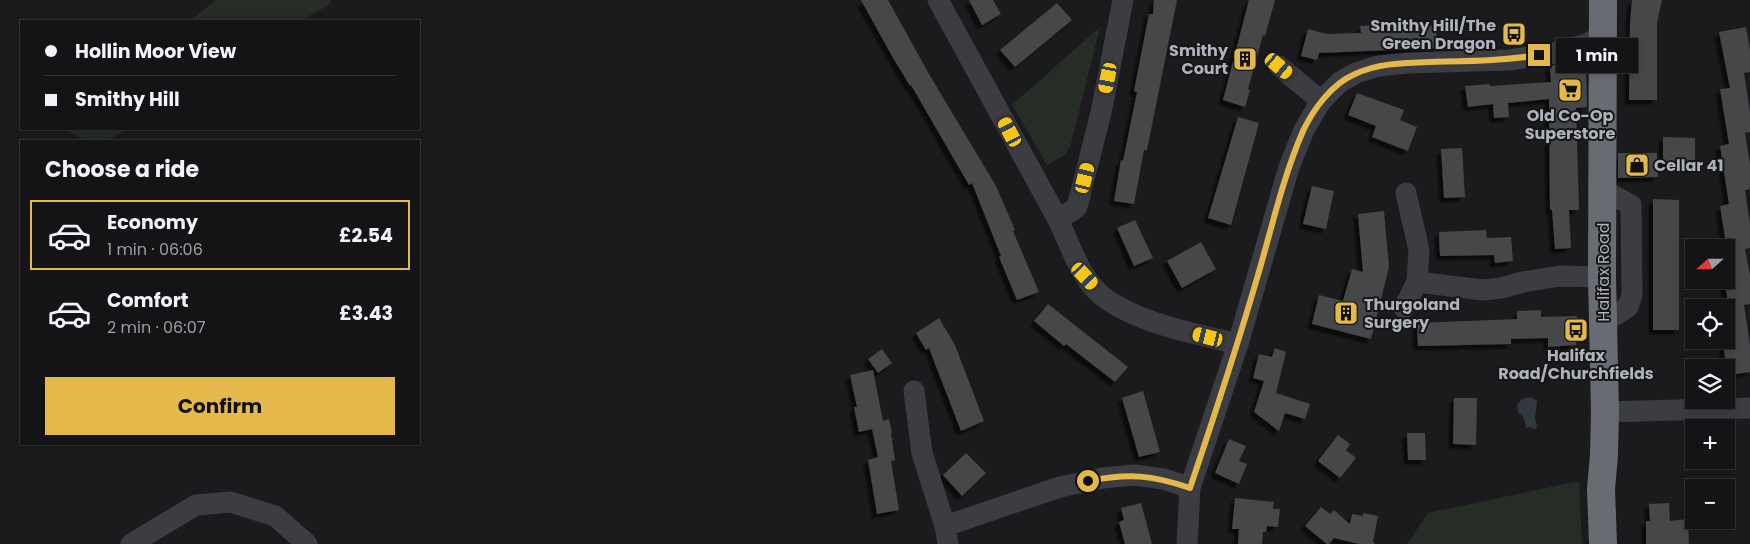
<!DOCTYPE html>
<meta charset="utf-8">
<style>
:root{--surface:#141416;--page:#1d1d1f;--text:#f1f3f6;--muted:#9d9ea1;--line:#333335;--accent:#e5b84b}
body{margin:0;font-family:Poppins,sans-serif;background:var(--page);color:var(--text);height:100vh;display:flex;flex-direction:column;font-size:19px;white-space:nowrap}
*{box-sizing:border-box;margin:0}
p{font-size:16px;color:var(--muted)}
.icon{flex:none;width:28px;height:28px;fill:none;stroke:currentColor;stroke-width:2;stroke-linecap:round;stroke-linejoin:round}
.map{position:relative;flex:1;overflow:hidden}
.side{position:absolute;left:20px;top:140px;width:400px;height:305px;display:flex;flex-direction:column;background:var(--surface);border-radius:0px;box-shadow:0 2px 8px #0003,0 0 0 1px var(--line)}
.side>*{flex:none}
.hud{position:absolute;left:20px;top:20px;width:400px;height:110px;border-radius:0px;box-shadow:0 2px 8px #0003,0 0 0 1px var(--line);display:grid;align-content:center;height:110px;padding:0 25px;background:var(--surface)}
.needle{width:32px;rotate:249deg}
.fabs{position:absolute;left:1685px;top:239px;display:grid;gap:10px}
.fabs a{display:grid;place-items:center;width:50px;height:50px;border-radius:0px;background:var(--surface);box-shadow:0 2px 8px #0003,0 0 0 1px var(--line);font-size:25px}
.end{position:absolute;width:22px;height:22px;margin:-11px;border:6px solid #e5b84b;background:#111;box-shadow:0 0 0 2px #111}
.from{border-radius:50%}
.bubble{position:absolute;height:35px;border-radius:0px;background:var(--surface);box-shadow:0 2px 8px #0003,0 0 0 1px var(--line);font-size:16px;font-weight:700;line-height:35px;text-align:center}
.car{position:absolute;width:15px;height:30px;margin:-15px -8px;border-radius:6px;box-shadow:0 0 4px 1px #0007;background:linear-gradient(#f5c518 24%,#345 0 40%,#f5c518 0 76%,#345 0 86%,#f5c518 0)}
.hud b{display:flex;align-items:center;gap:18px;height:48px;font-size:19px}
.hud b+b{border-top:1px solid var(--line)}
.hud i{width:12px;height:12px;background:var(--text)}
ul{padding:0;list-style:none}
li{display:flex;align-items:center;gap:15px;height:70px;margin:0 10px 8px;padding:0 15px;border:2px solid transparent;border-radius:0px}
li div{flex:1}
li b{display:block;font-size:19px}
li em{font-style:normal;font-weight:700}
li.on{border-color:var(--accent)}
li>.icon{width:45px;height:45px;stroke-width:1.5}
h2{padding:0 25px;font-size:22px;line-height:60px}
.cta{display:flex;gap:10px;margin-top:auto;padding:10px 25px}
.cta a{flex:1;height:58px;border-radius:0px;background:var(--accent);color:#111;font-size:20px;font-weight:700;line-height:58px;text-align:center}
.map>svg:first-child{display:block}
.green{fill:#252d26}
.water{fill:#313940}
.building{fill:#45464a;filter:url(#shadow)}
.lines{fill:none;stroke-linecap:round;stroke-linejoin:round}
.minor{stroke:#3c3d42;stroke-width:21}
.highway{stroke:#686b72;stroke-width:28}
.route{stroke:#e5b84b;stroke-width:6}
.labels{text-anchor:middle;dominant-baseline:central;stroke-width:4;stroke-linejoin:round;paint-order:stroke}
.poi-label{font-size:16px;font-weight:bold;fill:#aeb2bb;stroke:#161618;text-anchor:end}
.street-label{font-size:16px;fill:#aeb2bb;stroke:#161618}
</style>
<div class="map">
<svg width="1750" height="544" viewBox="0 0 1750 544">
<defs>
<filter id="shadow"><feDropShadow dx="-4.5" dy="4.5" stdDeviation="1" flood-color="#0009"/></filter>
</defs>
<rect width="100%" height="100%" fill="#1b1b1d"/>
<path class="green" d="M216 0H332L328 5 301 21H190Z
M1100 27 1070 148 1065 155 1047 165 1012 105Z
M65 129H127L107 141H86Z
M1579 481 1582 544H1407L1428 513Z"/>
<path class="water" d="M1531 397 1537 401 1535 417 1537 428 1534 429 1531 427 1526 428 1524 418 1518 412 1517 405 1522 399Z"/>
<path class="building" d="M861 0H888L929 74 996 186 1015 230 1013 231 1039 292 1017 300 999 257 1001 256 972 183 969 185 911 85 910 86 892 56Z
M969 0H993L1001 14 982 25Z
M1154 0H1177L1147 150H1144L1134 204 1114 201 1121 160 1123 161 1137 92 1134 91 1140 60 1149 14H1153Z
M1249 0H1275L1265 36 1263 35 1248 89 1250 90 1245 107 1223 100Z
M1632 0H1662L1657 23V100H1629L1630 23Z
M1057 3 1072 20 1015 67 1000 50Z
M1421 23V26H1436L1437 48 1319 53 1317 60 1301 56 1308 29 1327 34 1361 33 1360 26Z
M1746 27 1750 50V72L1744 73 1750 112V132L1745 133 1750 164V189L1745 190 1750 224V248L1745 249 1750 275V304L1744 305 1750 345V372L1736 374 1735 367 1726 368 1723 340H1726V321H1732L1724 280H1726V264L1729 263 1720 206 1729 204 1720 146 1729 144 1720 89 1730 88 1719 32Z
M1580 62 1586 66 1587 107 1576 108 1579 210H1569L1571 248 1555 249 1552 210H1550L1549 99 1508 103 1509 117 1494 118 1493 104 1468 107 1465 86 1490 84V86L1551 82 1550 66 1566 63Z
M1357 93 1404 110 1400 120 1417 127 1408 151 1372 137 1376 126 1348 115Z
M1238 117 1259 123 1231 225 1208 218Z
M1663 137 1695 138V165L1663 164Z
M1462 148 1465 197 1444 198 1441 149Z
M1618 153H1657L1658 177 1618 178Z
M1312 186 1334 191 1326 229 1303 224Z
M1653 199 1679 200V330H1653Z
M1384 211 1389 267 1371 339 1312 324 1319 295 1343 301 1352 269 1363 272 1358 214Z
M1135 220 1153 258 1134 266 1117 228Z
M1486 230 1487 238 1511 237 1513 261 1495 263 1494 255 1440 256 1439 232Z
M1201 242 1216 269 1182 288 1167 261Z
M1048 304 1128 367 1115 382 1066 344 1064 346 1034 321Z
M1541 310V317L1577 316 1576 345 1548 347V338L1511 339V344L1418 346 1417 323 1517 319V311Z
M939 318 955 345 984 421 961 431 929 348 926 350 916 333Z
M1275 348 1286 352 1276 393 1310 404 1305 419 1285 413 1279 431 1254 412 1264 381 1253 378 1259 354 1272 357Z
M882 349 892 363 878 373 868 359Z
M873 370 883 421 889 419 892 433H891L895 460 891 461 899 510 877 514 868 460 878 457 872 429 859 432 854 407H857L850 375Z
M1143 391 1160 452 1139 457 1122 398Z
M1454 398H1477L1476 445 1453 444Z
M1407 433H1425L1426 460H1408Z
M1338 435 1350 444 1346 450 1356 458 1340 478 1318 461Z
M1229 439 1246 446 1239 461 1247 464 1239 484 1215 473Z
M966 453 986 473 962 496 943 475Z
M1235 498 1274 502 1273 509H1280L1278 527 1267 526 1266 532H1263L1262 544H1238L1239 529H1232Z
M1141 503 1152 544H1125L1119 522 1124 520 1121 508Z
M1669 503 1670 521 1688 519 1689 544H1646V521H1650L1649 504Z
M1321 507 1330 514 1334 510 1350 524 1352 514 1363 516V513L1378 516 1373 542 1375 544H1359L1334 538 1329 544H1327L1305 526Z"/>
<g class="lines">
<path class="minor" d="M938 0C977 72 1017 144 1056 216 1071 244 1079 280 1106 299 1144 325 1194 333 1238 344
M1279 66 1321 101
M1603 190 1631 205 1632 295 1628 307 1604 322
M1058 220 1077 207 1101 113 1123 0
M1417 282 1483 290 1501 288 1523 282 1560 276 1602 277
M1404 308 1417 282 1419 250 1406 193
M914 391 922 453 945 526 948 544
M1605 412 1750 408
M945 526 1060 487 1103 478 1134 475 1164 479 1190 488
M131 544 196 505 231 502 275 516 307 544
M1187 544 1190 488 1238 344 1289 167 1304 130 1321 101 1340 82 1356 73 1378 66 1408 63 1509 60 1554 53 1587 44 1604 34"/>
<path class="highway" d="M1603 544 1601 489 1604 455 1605 412 1602 277 1603 0"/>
</g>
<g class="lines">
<path class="route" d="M1088 481C1129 473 1152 475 1190 488 1214 417 1237 347 1258 275 1272 227 1283 177 1303 131 1314 108 1332 84 1355 74 1379 63 1404 63 1430 62 1466 61 1502 61 1539 55"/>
</g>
<defs>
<g id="bus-square" transform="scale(1.25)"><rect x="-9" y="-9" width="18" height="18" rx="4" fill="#e5b84b" stroke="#161618"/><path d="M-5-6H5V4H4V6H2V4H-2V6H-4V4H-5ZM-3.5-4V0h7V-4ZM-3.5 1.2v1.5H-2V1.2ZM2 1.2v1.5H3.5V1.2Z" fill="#111"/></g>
<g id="building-square" transform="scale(1.25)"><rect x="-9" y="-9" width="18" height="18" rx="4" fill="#e5b84b" stroke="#161618"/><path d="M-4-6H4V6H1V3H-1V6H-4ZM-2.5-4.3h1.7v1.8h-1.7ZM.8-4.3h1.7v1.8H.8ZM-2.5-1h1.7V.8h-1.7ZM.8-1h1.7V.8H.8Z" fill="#111"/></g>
<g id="supermarket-square" transform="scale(1.25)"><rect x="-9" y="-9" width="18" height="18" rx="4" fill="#e5b84b" stroke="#161618"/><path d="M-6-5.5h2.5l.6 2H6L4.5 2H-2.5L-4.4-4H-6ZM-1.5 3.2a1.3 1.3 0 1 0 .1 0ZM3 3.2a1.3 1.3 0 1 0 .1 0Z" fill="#111"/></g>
<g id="shop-square" transform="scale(1.25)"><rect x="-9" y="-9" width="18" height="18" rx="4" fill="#e5b84b" stroke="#161618"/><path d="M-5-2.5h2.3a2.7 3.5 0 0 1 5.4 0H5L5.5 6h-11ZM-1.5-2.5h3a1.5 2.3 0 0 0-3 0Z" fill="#111"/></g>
</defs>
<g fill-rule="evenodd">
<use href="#bus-square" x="1514" y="34"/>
<use href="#building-square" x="1245" y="59"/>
<use href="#supermarket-square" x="1570" y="90"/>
<use href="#shop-square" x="1637" y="165"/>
<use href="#building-square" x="1346" y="313"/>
<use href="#bus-square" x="1576" y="330"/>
</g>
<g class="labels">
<g class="poi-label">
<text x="1496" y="25">Smithy Hill/The<tspan x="1496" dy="18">Green Dragon</tspan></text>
<text x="1228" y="50">Smithy<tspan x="1228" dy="18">Court</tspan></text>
<text x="1570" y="115" text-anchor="middle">Old Co-Op<tspan x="1570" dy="18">Superstore</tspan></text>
<text x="1654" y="165" text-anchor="start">Cellar 41</text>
<text x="1364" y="304" text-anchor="start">Thurgoland<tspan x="1364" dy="18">Surgery</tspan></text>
<text x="1576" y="355" text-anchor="middle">Halifax<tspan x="1576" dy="18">Road/Churchfields</tspan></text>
</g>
<g class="street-label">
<text transform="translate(1603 272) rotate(-90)">Halifax Road</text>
</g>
</g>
</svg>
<div class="fabs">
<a><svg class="needle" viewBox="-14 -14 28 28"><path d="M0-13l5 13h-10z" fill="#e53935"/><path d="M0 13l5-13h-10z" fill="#9d9ea1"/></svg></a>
<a><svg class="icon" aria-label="locate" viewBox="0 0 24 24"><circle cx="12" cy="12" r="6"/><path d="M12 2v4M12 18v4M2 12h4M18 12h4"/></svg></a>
<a><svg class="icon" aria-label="layers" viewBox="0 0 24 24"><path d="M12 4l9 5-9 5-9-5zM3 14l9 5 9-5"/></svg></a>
<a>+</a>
<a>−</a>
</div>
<i class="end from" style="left:1088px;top:481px"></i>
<i class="end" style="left:1539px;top:55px"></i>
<div class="bubble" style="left:1556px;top:38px;width:82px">1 min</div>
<i class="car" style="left:1279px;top:66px;rotate:130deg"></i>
<i class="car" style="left:1108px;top:78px;rotate:191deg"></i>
<i class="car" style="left:1010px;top:132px;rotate:332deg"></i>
<i class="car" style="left:1085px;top:178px;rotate:14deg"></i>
<i class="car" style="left:1085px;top:276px;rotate:137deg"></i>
<i class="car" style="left:1208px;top:337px;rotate:284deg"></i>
<div class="hud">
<b><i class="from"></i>Hollin Moor View</b>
<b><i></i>Smithy Hill</b>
</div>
<section class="side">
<h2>Choose a ride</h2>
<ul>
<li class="on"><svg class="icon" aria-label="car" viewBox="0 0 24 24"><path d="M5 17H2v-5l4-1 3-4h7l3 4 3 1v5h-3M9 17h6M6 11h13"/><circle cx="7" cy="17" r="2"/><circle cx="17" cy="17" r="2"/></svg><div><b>Economy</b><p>1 min · 06:06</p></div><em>£2.54</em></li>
<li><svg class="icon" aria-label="car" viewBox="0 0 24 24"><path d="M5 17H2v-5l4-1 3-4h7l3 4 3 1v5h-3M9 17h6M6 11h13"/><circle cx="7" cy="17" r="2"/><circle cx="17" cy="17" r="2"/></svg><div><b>Comfort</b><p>2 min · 06:07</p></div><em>£3.43</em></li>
</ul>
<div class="cta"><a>Confirm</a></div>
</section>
</div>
